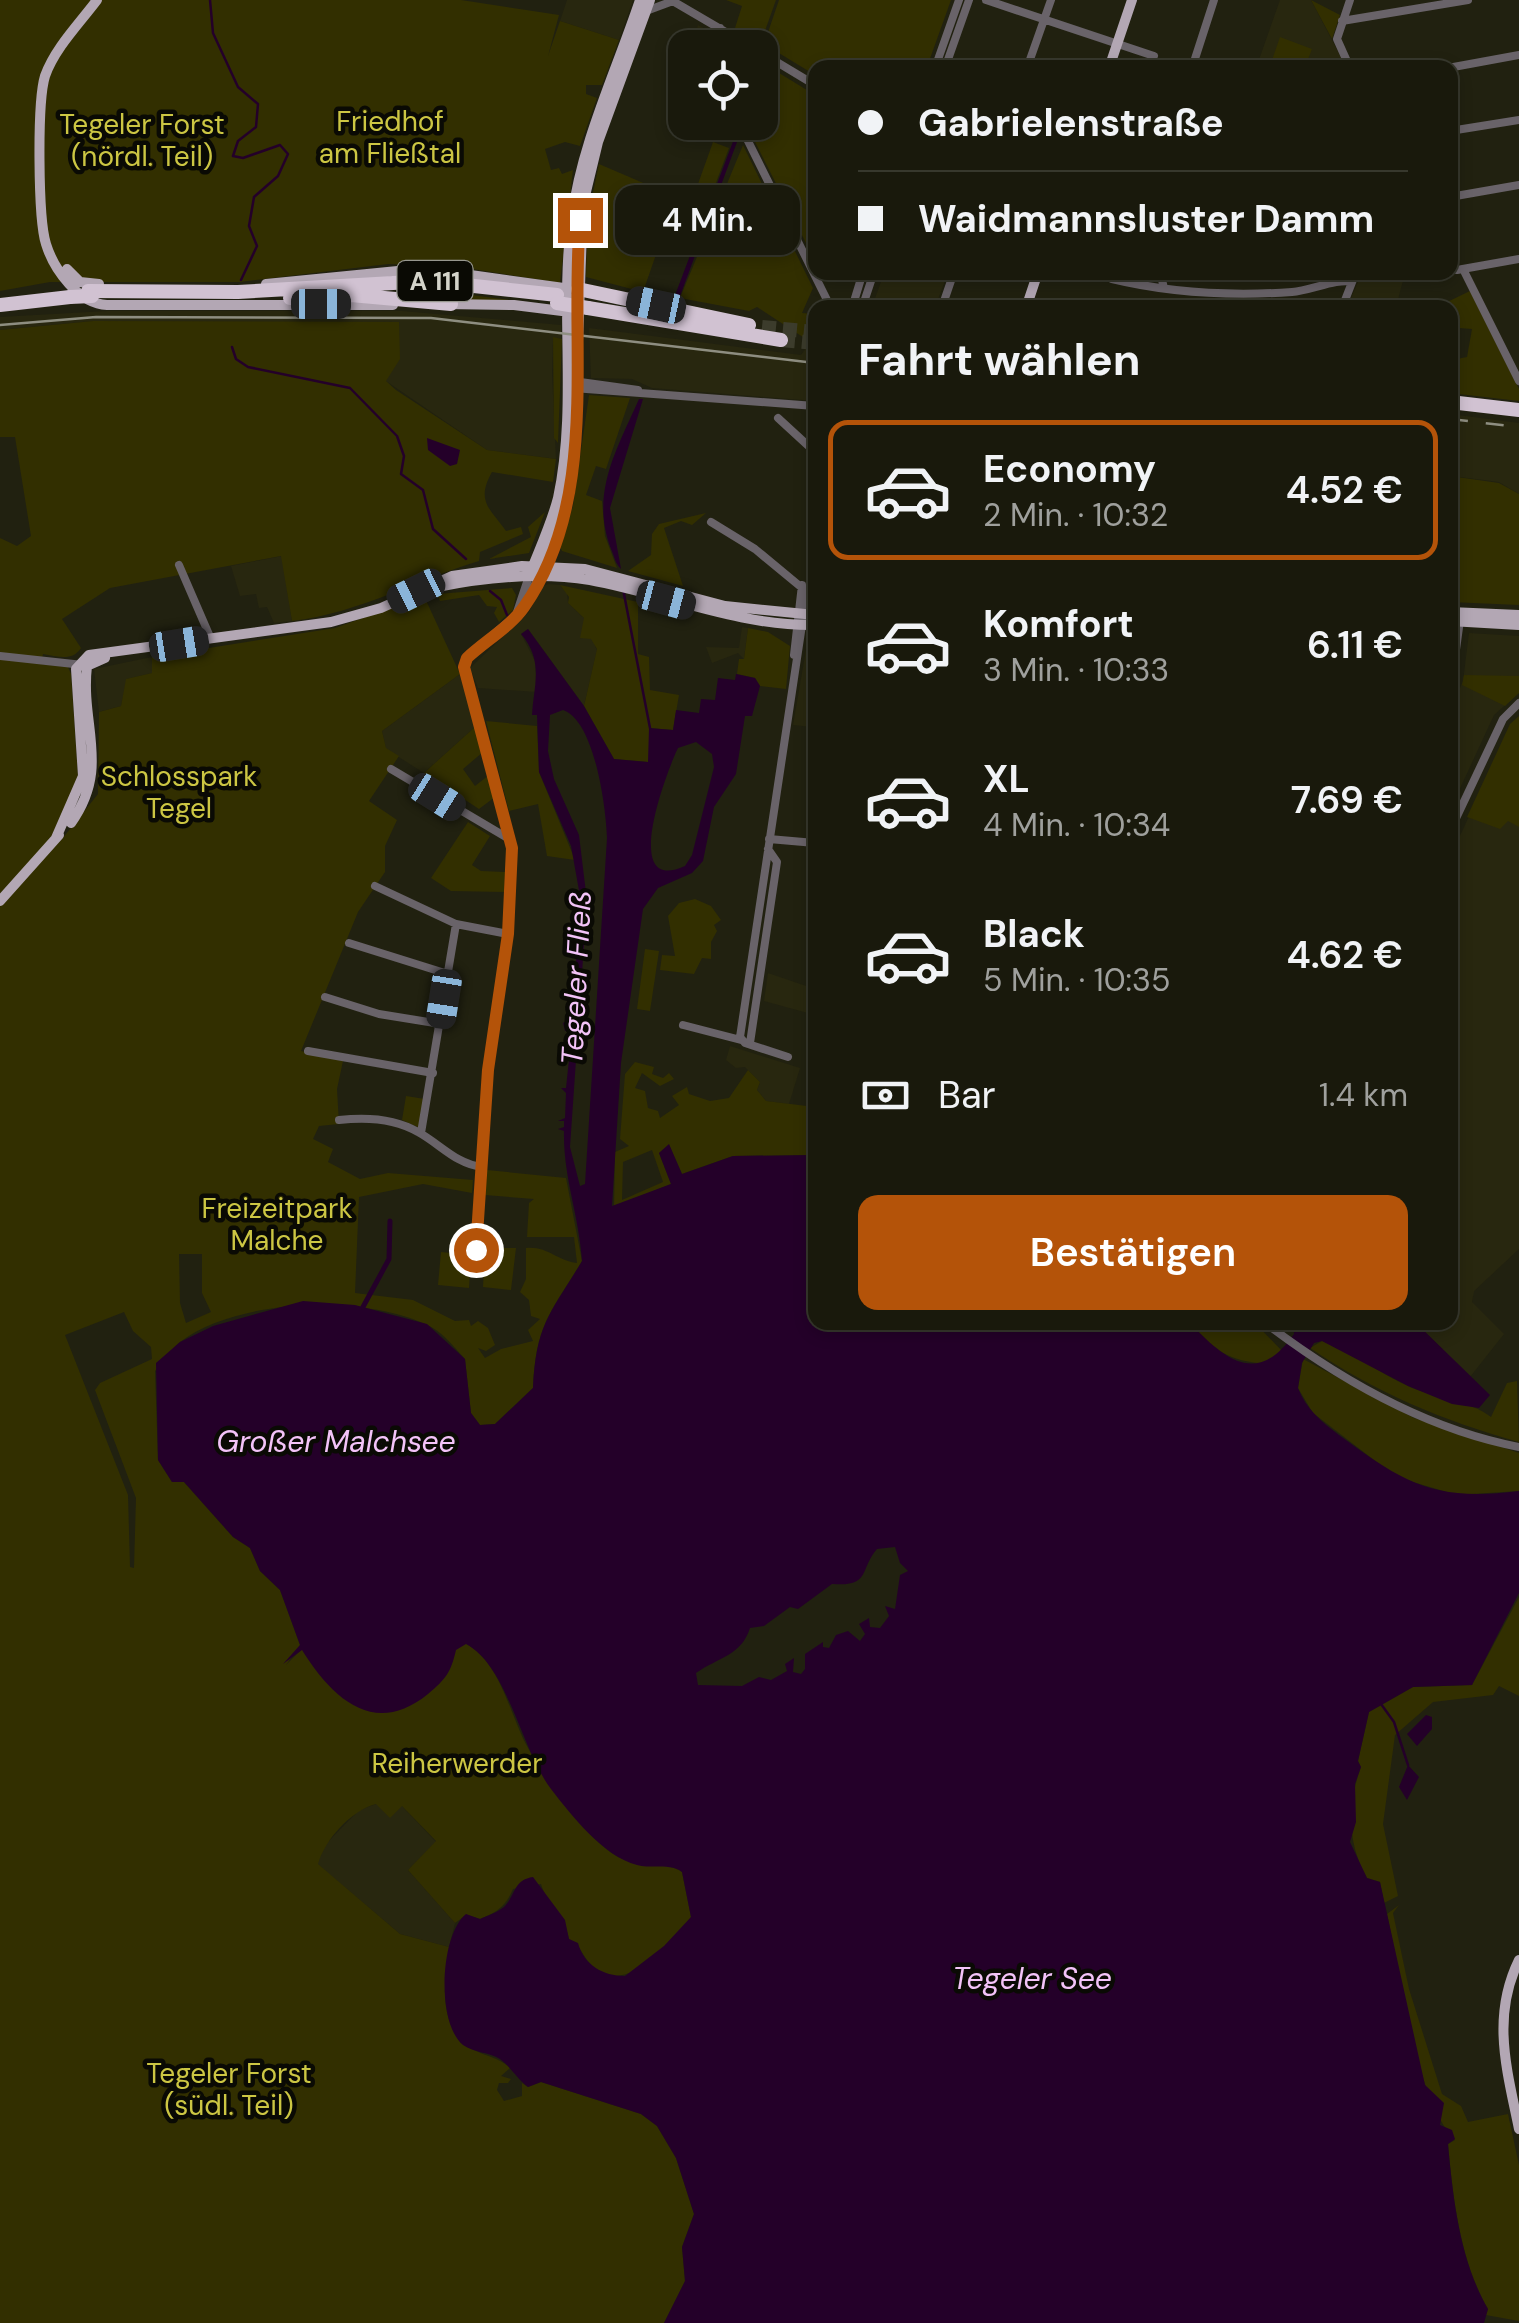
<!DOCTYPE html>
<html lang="de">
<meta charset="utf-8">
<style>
:root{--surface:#19190c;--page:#26261a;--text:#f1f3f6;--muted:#9fa09d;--line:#37382d;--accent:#b45309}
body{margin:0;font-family:"DM Sans",sans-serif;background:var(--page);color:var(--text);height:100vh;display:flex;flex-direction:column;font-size:38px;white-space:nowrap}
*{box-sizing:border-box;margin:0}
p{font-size:32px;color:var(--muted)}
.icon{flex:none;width:55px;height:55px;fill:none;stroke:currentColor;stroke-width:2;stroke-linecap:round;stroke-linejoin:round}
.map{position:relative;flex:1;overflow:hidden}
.panel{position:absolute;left:808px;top:300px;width:650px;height:1030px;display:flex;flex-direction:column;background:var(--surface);border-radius:20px;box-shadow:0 5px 15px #0003,0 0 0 2px var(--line)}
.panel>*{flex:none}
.guide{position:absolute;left:808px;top:60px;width:650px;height:220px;border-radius:20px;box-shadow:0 5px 15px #0003,0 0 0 2px var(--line);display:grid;align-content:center;height:220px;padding:0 50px;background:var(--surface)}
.buttons{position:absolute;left:668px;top:30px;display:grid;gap:20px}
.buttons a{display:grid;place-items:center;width:110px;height:110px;border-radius:20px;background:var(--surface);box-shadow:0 5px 15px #0003,0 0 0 2px var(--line);font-size:50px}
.end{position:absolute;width:45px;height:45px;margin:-22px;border:12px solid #b45309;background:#fff;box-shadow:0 0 0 5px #fff}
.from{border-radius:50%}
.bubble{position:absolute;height:70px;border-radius:20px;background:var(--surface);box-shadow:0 5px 15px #0003,0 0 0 2px var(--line);font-size:32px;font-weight:600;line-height:70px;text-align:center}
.car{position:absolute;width:30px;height:60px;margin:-30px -15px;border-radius:12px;box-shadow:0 0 8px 2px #0007;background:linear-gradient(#222 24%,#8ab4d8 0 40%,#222 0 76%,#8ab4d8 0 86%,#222 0)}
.guide b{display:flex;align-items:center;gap:35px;height:95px;font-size:38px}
.guide b+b{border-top:2px solid var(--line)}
.guide i{width:25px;height:25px;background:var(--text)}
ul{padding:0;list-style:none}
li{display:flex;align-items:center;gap:30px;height:140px;margin:0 20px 15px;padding:0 30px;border:5px solid transparent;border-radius:20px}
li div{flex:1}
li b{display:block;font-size:38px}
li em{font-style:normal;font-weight:600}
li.current{border-color:var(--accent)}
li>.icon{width:90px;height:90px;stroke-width:1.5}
h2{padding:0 50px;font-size:45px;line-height:120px}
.pay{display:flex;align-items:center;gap:25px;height:110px;padding:0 50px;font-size:38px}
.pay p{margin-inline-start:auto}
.cta{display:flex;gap:20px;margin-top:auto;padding:20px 50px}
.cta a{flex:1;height:115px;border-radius:20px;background:var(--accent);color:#fff;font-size:40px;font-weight:600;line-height:115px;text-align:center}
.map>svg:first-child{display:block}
.built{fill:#28270f}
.green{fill:#322f00;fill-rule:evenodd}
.water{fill:#240029;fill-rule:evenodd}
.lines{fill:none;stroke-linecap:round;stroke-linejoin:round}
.stream{stroke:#240029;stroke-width:2.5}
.canal{stroke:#240029;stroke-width:5}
.highway-tunnel{stroke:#3c3c2c;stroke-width:14;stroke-dasharray:14 7;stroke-linecap:butt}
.minor{stroke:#696369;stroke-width:8}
.major{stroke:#b3a7b4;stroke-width:10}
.highway{stroke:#d1c2d2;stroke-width:14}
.tram{stroke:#8e8e81;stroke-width:2.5}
.rail{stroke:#8e8e81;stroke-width:2.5;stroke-dasharray:18 18;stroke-linecap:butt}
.highway-bridge{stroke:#d1c2d2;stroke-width:14}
.route{stroke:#b45309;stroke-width:12}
.labels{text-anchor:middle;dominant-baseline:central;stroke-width:9;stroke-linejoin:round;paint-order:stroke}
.shield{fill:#0a0a04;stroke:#97978f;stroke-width:2.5}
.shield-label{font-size:25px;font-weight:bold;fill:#d4d4ca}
.park-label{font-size:28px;fill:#ccc643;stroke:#0a0a04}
.water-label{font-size:30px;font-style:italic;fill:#f3c3f8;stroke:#0a0a04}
</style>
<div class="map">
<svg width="1519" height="2323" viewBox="0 0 1519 2323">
<rect width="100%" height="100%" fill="#212110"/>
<path class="built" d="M567 0H633L619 40 560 21Z
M1280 0H1311L1346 67 1256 68Z
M698 25 707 30 712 47 685 48V104L666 98 677 64 671 61 677 44 691 45Z
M884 273V272L948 273 935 307H872Z
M1362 273H1405L1396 307H1347Z
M107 311H402L561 325V339L553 338 552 374 556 459 487 450 386 381 93 321 0 330V317Z
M589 328 801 355 809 344 815 346V401L652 388 632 379 591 378Z
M1450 414 1519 423V494L1499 482 1452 476 1455 459 1450 457Z
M282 556 292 621 274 623 267 607 259 608 256 594 240 596 231 566Z
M549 584 560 585 567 593 568 603 584 618 597 650 584 706 528 629 521 634 535 661 537 692 478 688 470 668 529 612 542 586Z
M742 627 748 628 744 659 738 653 712 663 706 647 739 648Z
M1469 633 1519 636V693L1494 715 1450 810V710L1463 681Z
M808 638 815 640 812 727 793 725Z
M152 657V673L127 679 121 706 99 712 94 669Z
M460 674 476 726 424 773 386 749 382 731Z
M1519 721V1249L1474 1291 1472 1302 1504 1334 1470 1377 1416 1323 1450 1322V857L1510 729Z
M768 973 815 989V1015L764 1001Z
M730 1046 800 1068 789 1104 766 1101 757 1090 760 1082 745 1067 736 1068 726 1060Z
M376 1804 402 1806 436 1842 408 1870 455 1923 449 1947 400 1934 317 1864 322 1848 359 1810Z"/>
<path class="green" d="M0 0H461L559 15 548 56 560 21 619 40 602 85H586V94L597 98 580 146 565 142 545 149 551 170 559 168 562 174 573 170 560 283 460 267 388 264 240 282H50L0 291Z
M726 0H776L761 42 735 28 742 6Z
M779 0H951L927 67 815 68V75L764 44Z
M1311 0 1340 15 1332 39Z
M1280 37 1312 49 1305 67 1272 60Z
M766 65 815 95V261L748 128 750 123 760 122Z
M713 142 729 148 699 228 684 223Z
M743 145 813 288 802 313 815 314V345L757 307 749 311 680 298Z
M599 164 676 197 643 292 586 277 588 216Z
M1470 291 1519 389V401L1450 393 1452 360 1467 357 1472 329 1459 328 1450 317V308L1437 307Z
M377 292 456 293 526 302 437 300Z
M93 321 399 322 400 359 386 381 396 390 487 450 556 459 553 482 492 472C475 502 491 509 506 531L521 527 523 534 480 552 479 561C415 580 360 613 292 621L281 556 110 588 62 619 81 648C72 662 57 656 43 654L41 664 68 667 71 674 78 777 54 831 62 839 98 794 99 712 121 706 126 679 152 673V657L335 628 424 596 460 674 382 731 386 748 399 756 369 801 397 820 385 846V872L358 912 301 1051 343 1061 337 1089 339 1124 319 1126 313 1139 333 1149 328 1162 360 1179 388 1173 473 1180 472 1193 423 1184 359 1197 355 1293 413 1300 455 1321 469 1320 471 1326 478 1321 488 1328 495 1345 486 1351 478 1348 485 1358 501 1349 533 1341 528 1330 540 1319 531 1316 529 1300 520 1292 526 1279V1248C548 1246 557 1261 577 1263L574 1237H527L529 1203 534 1199 485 1195 487 1170 566 1178 582 1261C550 1314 536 1324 533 1388L495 1424 480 1425 471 1413 465 1359C454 1347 441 1330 425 1324 361 1295 238 1298 180 1342 171 1349 163 1362 155 1371L158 1460 172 1482H184L233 1537 250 1548 260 1571 280 1590 300 1645 286 1665 302 1649H456L465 1643C501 1662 509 1714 528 1748 543 1776 593 1849 623 1859 640 1865 668 1862 682 1872L691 1917 686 1925C664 1946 627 1995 594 1968 583 1958 581 1945 569 1939 565 1917 548 1907 541 1884L513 1889C506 1906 497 1912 480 1919L466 1915 455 1923 408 1870 436 1841 402 1806 390 1818 376 1804C350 1811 325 1840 318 1864L400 1934 449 1947C444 1984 437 2029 474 2050 487 2057 498 2057 510 2068L501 2076 511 2079 508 2083H499L497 2090 504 2101 522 2096V2083L528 2087 541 2082 641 2114 657 2126 676 2158 694 2214 682 2247 685 2281 664 2323H0V538L17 546 31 536 15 437H0V330ZM179 1254H202V1293L211 1312 186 1323 180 1303ZM124 1312 133 1331 151 1347 152 1359 100 1383 95 1390 136 1498 134 1568 130 1567 128 1495 65 1335Z
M553 337 562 339 558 443 554 438Z
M589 395 630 398 606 469 596 466 586 495 602 501 605 536 617 568 562 551 560 547 573 506Z
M1450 476 1499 483 1519 494V605L1450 602Z
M545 512 529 553 489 559 531 537 528 527Z
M706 513 692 525 681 521 664 528 683 586 628 571 651 555 652 534 659 524Z
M560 585 638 602V654L649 657 650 690 679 695 673 730 649 728V762L614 759 584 706 597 649 591 639 580 638 584 618 568 603 569 597Z
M512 588 516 595 513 610 499 622 494 613 497 607 487 606 479 595 440 601 437 594Z
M748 628 768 632 790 646 786 689 760 686 755 678 737 674 739 659H744Z
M1464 675 1519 676V693L1505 706 1462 685Z
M1519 716V827L1508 821 1500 829 1467 817 1510 724Z
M486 721 537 726 539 772 575 860 547 856 538 804 509 811Z
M476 726 483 752 463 769 475 786 489 775 495 797 479 809 424 773Z
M468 822 490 836 472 865 481 871 505 872 504 892 451 891 431 878Z
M695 899 711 906 721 920 714 925 717 931 711 942V959L702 958 694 974 660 970 662 955 675 956 668 916 679 903Z
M645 949 659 951 650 1011 637 1009Z
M635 1062 654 1067 652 1074 663 1078 669 1073 674 1079 660 1086 642 1073 635 1088 645 1091 648 1108 658 1111 660 1118 679 1105 672 1096 687 1087 689 1094 710 1101 729 1098 748 1070 760 1082 757 1090 766 1101 815 1107V1155L733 1156 682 1174 669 1145 659 1153 671 1184 614 1207 615 1152 629 1146 620 1139 625 1074ZM652 1150 663 1182 622 1200 623 1162Z
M406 1096 425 1099 420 1128 402 1120Z
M485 1248H516L511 1290 483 1287Z
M441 1252 471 1255 469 1288 438 1285Z
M1192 1323H1255L1282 1351 1268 1363C1236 1364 1209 1350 1192 1323Z
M1322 1341C1352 1351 1379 1373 1408 1386 1434 1398 1469 1400 1491 1417L1507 1383 1517 1381 1519 1442C1444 1421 1374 1392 1310 1348Z
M1303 1359 1414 1418 1519 1453V1491L1457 1495 1396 1477 1313 1413 1298 1388Z
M1519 1597V1696L1499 1686 1493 1695 1433 1702 1395 1735 1383 1824 1398 1896 1384 1903 1380 1882 1367 1878C1347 1843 1347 1805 1361 1767L1358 1761 1369 1712 1413 1687 1472 1685Z
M1399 1905 1393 1913 1409 1989 1442 2094 1461 2106 1468 2122 1508 2114 1519 2165V2321L1486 2315 1488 2309C1460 2261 1453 2198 1448 2144L1455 2140C1415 2099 1400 1972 1387 1914Z"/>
<path class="water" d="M740 123H744L679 299 674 298Z
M639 399H643L610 508 621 569C615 563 615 558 611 549 590 494 616 451 639 399Z
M427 438 460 450 457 464 450 466 428 450Z
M528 629 584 706 614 759 648 762 649 728 673 730 676 710 699 713 701 699 715 700 718 678 735 680 736 674 755 678 760 686 752 716H745L736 774 714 807 703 861 692 873 658 888 643 909 621 1063 612 1206 671 1184 659 1153 669 1144 682 1174 733 1156 815 1155V1322L1190 1323C1226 1361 1258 1386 1294 1334L1293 1323H1416L1490 1395 1479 1408 1452 1404 1408 1386 1322 1341 1314 1343 1302 1363 1298 1388C1306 1409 1322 1422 1339 1435 1404 1483 1435 1502 1519 1491V1593L1472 1685 1413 1687 1369 1712 1358 1761 1361 1767 1355 1784 1356 1822 1350 1842 1367 1878 1380 1882 1425 2085 1444 2103 1440 2125 1452 2130 1455 2139 1448 2144C1453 2199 1460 2261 1488 2309L1484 2323H664L685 2281 682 2247 694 2214 676 2158 657 2126 641 2114 541 2082 528 2087C517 2079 511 2067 500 2059 489 2052 474 2053 463 2045 436 2023 440 1935 466 1914L480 1919C487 1916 498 1912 504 1907 516 1895 513 1880 533 1877L565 1920 569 1939 578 1943C584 1965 603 1976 625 1976L664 1946 691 1917 682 1872C670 1863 652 1869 637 1865 603 1856 572 1816 551 1789 521 1750 508 1666 466 1644L456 1650C451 1672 446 1679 428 1694 374 1738 332 1698 302 1650L283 1664 300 1645 280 1590 260 1571 250 1548 233 1537 184 1482H172L158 1460 156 1363 180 1342 213 1326 303 1301 355 1305 427 1324 465 1359 471 1413 480 1425 495 1424 533 1388C536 1323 551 1313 582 1261 579 1215 563 1177 564 1131L558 1129 564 1127V1121H558L565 1118 566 1093 561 1088H566L572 1031H565L563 1023 568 1020 572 1025 580 896 571 846 539 772 537 715H532C533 688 545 662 521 634ZM563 710C595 721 606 808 607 838L585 1184 580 1186 570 1147 587 901 579 835 554 779 548 751 550 715ZM696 742 712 754 714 767 692 855 685 866C618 896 669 766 678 748ZM895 1547 900 1563 908 1571 900 1575 895 1609 885 1606 889 1616 880 1628 870 1627 869 1618 859 1624 865 1634 860 1641 848 1631 836 1635 829 1648 823 1647V1642L805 1654V1669L801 1674 793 1672 794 1658 785 1664 787 1671 771 1680 759 1677 742 1686 698 1685 696 1673C719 1657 741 1656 750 1628L764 1626 790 1607 798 1609 832 1584C871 1587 859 1570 877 1549Z
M1426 1715 1432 1717V1729L1417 1746 1407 1734Z
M1408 1765 1419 1777 1407 1800 1399 1787Z"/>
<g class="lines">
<path class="stream" d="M210 0 213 33 238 87 258 104 256 127 238 141 233 156 243 158 280 145 288 154 278 176 254 197 249 226 257 246 241 280
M232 347 236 359 248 367 350 388 397 436 404 456 401 474 423 490 433 529 466 559
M623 589 650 728
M490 591 501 600 507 615
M1381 1704 1394 1722 1408 1765"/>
<path class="canal" d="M363 1307 389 1259 390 1221"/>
<path class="highway-tunnel" d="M762 327 815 332
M781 340 815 343"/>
<path class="minor" d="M671 0 753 48
M986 0 1154 56
M1350 0 1337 39 1350 68
M646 11 673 1
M1342 21 1468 0
M719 48 720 28
M760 52 815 85
M935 68 959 0
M945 68 969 0
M1027 68 1051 0
M1192 68 1214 0
M1448 68 1519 55
M1450 131 1519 120
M745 135 829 304 851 305
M1450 197 1519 185
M1450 266 1457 270 1519 259
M1463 269 1519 381
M1160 272 1164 288
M1112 279C1170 293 1232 296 1292 292 1310 291 1337 278 1352 282
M942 307 954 272
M852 308 863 272
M862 308 874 272
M1342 308 1356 272
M573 381 638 390
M573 388 815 406
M778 418 815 452
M711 522 755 549 807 592 740 1037 745 1043 788 1057
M179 565 211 639
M517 612 529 576
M1450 639V667
M794 655 802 585
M0 656 83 665
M1450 694 1460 620
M391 769 511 840
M1450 831 1503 719 1519 703
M769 839 815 843
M375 886 456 924 508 934
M349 943 448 974
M325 997 379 1014 441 1024
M683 1025 741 1040
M750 1043 777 862 768 849
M308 1051 433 1073
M339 1120C365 1117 394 1118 418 1132 440 1144 456 1164 482 1167
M421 1133 456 924
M476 1249 488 1071 508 934 512 848 465 667 467 657 522 610 539 576
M1264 1322C1340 1380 1425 1429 1519 1447"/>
<path class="major" d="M97 0C79 24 55 48 45 76 37 102 38 219 46 244 54 270 79 304 107 305H393
M1109 68 1132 0
M67 269 80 282 99 284
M435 270 571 289
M266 284 418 269
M445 304 514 305 578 313
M1026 308 1038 272
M529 576C539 550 551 525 558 498 578 405 559 310 572 217 582 142 616 72 640 0
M539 576 564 510 574 449 583 204 598 142 650 0
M437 587C487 577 540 572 590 580 666 594 737 626 815 625
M1450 612 1519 615
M1450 621 1519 625
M71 823C111 767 80 726 87 666L105 658
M56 838 83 776 76 669 89 655 331 622 381 608 452 576 522 566 585 569 725 606 815 615
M0 901 59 835
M1519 1960C1491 2017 1507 2070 1519 2129"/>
<path class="highway" d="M413 273 442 270
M578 289 749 325
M88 291 238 292 428 281 557 295
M290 298 351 295 451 304
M0 305 70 297
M588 308 781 340
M1450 402 1519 410"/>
<path class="tram" d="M0 325 96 317 431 318 815 363"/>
<path class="rail" d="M1450 419 1519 427"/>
<path class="highway-bridge" d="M70 297 92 296
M557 303 588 308"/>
</g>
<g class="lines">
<path class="route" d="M476 1250 488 1070 508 934 512 848 464 667 467 658C485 641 510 627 524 607 601 497 569 344 580 220"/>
</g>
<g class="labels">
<rect class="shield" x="397.5" y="261" width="75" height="40" rx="8"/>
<g class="shield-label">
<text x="435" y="281">A 111</text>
</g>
<g class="park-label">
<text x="390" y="121">Friedhof<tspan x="390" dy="32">am Fließtal</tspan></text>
<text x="142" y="124">Tegeler Forst<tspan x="142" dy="32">(nördl. Teil)</tspan></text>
<text x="179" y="776">Schlosspark<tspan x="179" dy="32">Tegel</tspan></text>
<text x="277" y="1208">Freizeitpark<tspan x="277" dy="32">Malche</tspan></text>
<text x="457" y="1763">Reiherwerder</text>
<text x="229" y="2073">Tegeler Forst<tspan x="229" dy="32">(südl. Teil)</tspan></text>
</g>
<g class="water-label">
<text transform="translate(576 978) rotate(-87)">Tegeler Fließ</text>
<text x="336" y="1441">Großer Malchsee</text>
<text x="1032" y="1978">Tegeler See</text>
</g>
</g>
</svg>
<div class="buttons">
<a><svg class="icon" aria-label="locate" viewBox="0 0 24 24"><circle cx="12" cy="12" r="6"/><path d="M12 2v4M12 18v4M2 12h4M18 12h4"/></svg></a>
</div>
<i class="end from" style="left:476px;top:1250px"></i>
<i class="end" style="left:580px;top:220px"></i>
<div class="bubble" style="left:615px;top:185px;width:185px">4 Min.</div>
<i class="car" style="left:321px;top:304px;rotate:90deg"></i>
<i class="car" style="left:656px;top:305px;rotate:282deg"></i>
<i class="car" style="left:416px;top:591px;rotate:244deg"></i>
<i class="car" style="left:666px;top:600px;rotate:105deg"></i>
<i class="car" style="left:179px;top:644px;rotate:81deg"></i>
<i class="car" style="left:437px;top:797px;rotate:122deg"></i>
<i class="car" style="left:444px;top:999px;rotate:189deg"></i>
<div class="guide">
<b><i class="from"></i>Gabrielenstraße</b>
<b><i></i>Waidmannsluster Damm</b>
</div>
<section class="panel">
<h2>Fahrt wählen</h2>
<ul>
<li class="current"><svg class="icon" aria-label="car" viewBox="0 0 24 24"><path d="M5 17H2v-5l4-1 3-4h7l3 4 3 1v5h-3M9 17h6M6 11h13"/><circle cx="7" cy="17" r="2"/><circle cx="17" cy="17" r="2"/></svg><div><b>Economy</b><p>2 Min. · 10:32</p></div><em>4.52 €</em></li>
<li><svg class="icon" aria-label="car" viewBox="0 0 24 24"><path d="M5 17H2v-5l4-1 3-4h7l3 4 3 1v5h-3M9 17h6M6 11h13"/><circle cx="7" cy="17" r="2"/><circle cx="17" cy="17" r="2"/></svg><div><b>Komfort</b><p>3 Min. · 10:33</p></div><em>6.11 €</em></li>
<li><svg class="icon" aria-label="car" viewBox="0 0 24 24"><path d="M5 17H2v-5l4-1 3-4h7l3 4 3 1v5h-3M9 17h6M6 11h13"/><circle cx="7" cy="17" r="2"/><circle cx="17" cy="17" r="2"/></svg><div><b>XL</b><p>4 Min. · 10:34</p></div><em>7.69 €</em></li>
<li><svg class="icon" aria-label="car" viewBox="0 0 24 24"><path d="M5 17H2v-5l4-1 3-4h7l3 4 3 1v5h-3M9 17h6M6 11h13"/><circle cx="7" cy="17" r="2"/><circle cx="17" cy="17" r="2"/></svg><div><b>Black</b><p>5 Min. · 10:35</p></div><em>4.62 €</em></li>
</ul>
<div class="pay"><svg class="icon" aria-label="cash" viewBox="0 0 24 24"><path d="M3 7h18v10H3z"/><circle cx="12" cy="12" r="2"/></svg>Bar<p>1.4 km</p></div>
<div class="cta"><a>Bestätigen</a></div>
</section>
</div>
